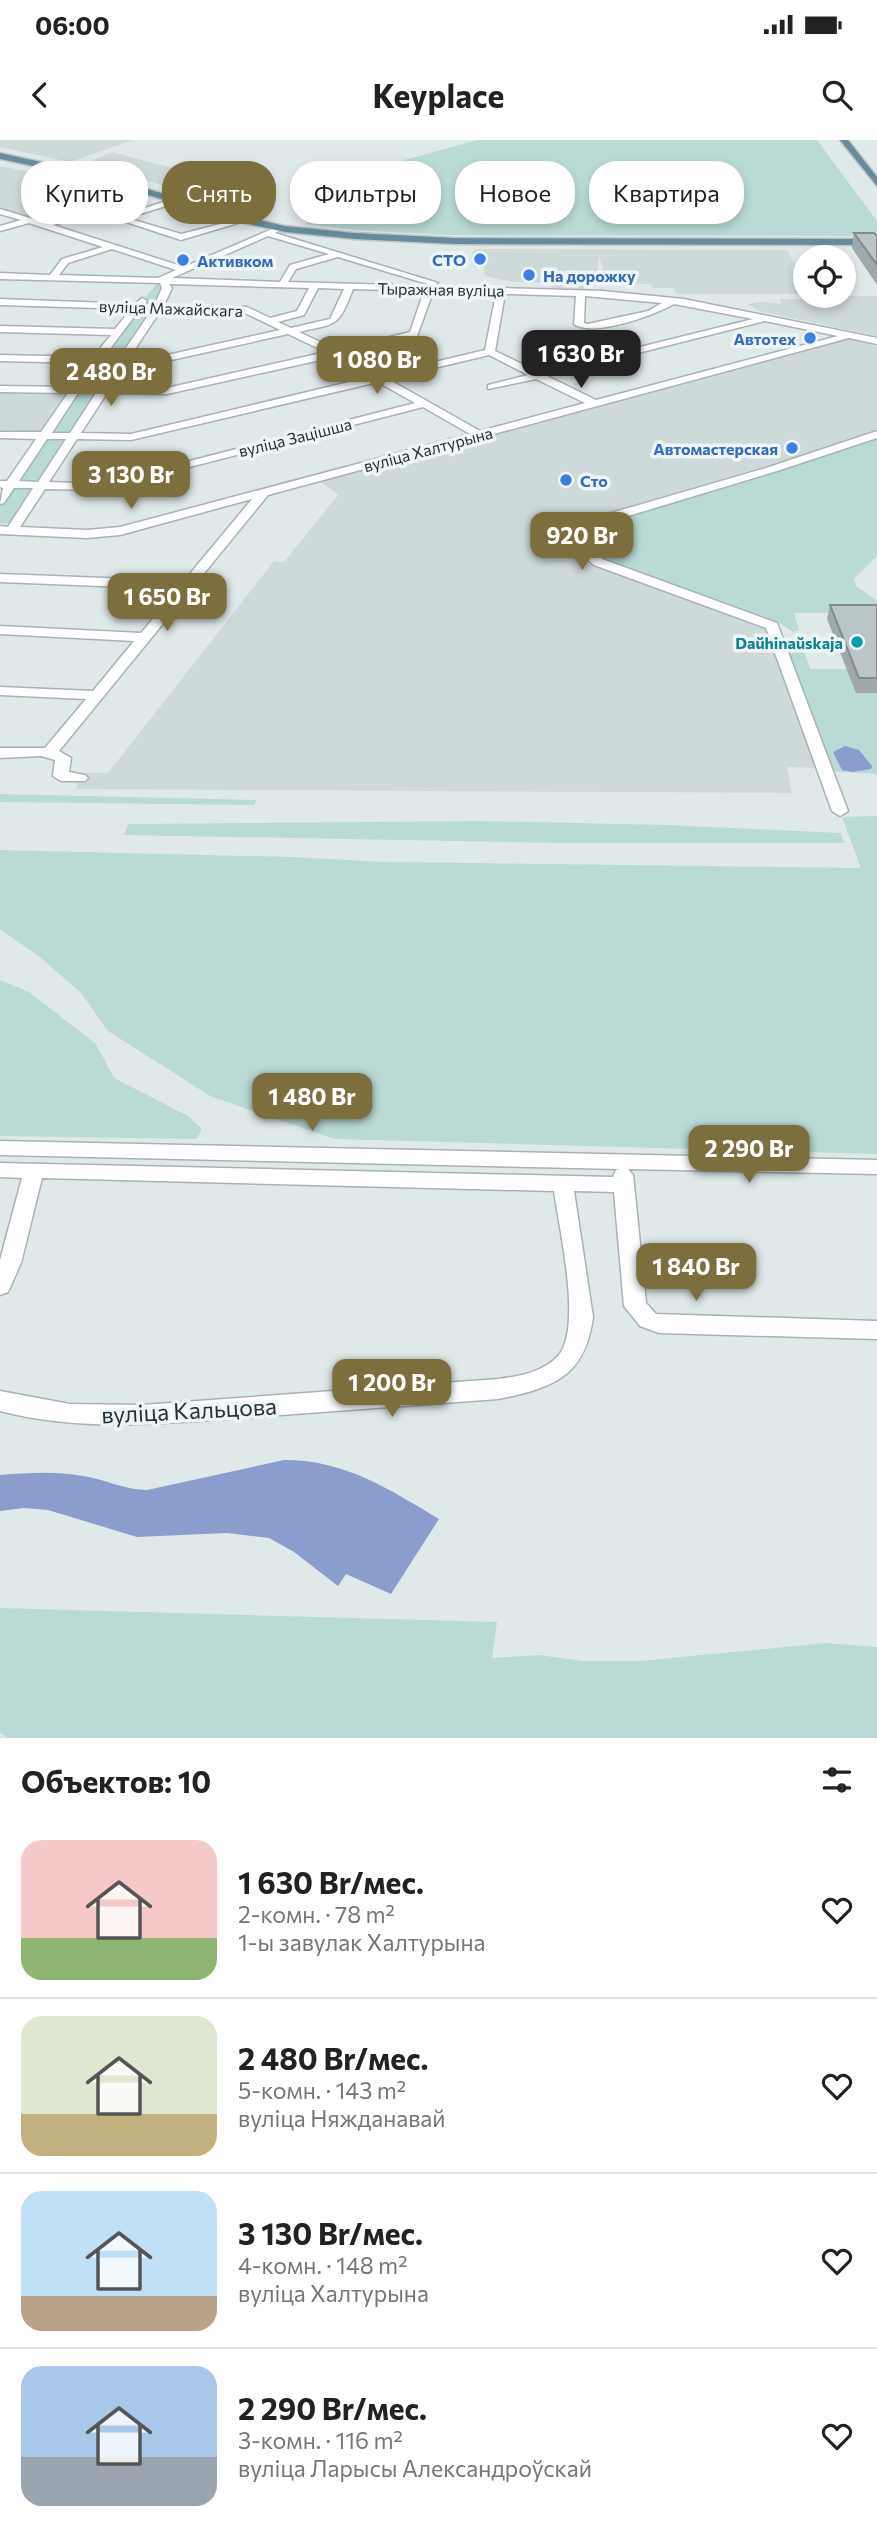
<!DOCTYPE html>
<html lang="ru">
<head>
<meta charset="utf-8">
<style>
  :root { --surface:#fff; --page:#f6f6f6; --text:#222; --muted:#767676; --line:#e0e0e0; --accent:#7c6f3d }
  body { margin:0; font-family:Commissioner,sans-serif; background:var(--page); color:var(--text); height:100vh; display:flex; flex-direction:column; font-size:26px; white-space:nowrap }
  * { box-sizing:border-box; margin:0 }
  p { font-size:23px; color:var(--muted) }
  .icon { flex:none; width:38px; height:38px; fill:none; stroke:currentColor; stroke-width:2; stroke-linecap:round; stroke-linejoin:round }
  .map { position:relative; height:1598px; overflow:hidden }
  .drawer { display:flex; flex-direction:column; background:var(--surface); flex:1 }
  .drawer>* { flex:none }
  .hud { position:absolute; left:21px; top:21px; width:836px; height:63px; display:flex; gap:14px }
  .tools { position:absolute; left:793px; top:105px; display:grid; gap:14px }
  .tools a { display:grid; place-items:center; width:63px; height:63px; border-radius:50%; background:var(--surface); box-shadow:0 4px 10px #0003; font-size:35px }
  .price { position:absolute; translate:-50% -60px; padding:0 16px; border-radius:14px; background:var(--accent); color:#fff; font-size:23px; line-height:46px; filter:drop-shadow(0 2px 4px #0008) }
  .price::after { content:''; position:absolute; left:50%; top:42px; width:21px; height:16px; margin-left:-10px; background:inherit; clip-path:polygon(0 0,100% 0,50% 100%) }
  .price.active { background:#222; color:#fff }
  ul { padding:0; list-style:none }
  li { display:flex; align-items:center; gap:21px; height:175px; padding:0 21px }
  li+li { border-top:2px solid var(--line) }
  li span { display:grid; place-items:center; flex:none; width:196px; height:140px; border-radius:21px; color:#555 }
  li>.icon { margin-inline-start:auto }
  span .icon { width:84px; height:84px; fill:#fffc; stroke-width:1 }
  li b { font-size:30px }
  h2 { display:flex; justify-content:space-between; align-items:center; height:84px; padding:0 21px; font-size:30px }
  .chip { padding:0 24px; border-radius:28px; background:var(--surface); box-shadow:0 4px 10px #0003; font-size:24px; line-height:63px }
  .chip.active { background:var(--accent); color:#fff }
  .status { display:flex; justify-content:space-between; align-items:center; height:49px; padding:0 35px; background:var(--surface); direction:ltr }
  .status svg { height:19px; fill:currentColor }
  header { display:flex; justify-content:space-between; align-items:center; height:91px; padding:0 21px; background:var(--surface); font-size:32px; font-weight:700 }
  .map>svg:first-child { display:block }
</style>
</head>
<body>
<div class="status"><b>06:00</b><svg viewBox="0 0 49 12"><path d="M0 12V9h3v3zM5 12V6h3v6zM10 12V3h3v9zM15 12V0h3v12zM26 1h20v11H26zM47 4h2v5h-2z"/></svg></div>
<header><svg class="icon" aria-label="back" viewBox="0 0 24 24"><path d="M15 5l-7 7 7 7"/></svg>Keyplace<svg class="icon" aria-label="search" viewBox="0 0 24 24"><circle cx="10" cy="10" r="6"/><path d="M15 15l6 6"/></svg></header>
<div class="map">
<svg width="877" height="1598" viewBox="0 0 877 1598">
  <rect width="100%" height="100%" fill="#e0e9ea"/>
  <!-- built -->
  <path fill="#ced9da" d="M 0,0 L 133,0 L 70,22 L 0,7 Z
    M 112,12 L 199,35 L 188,38 L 235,51 L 203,57 L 94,25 L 95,22 L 91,21 Z
    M 0,26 L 67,39 L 130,57 L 72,74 L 30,78 L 0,68 Z
    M 479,109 L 787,110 L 805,145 L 805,154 L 676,154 L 674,148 L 652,148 L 651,144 L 607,144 L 599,116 L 598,130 L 589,149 L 552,148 L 551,143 L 512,142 L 485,136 L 484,127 L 474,126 L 473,111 Z
    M 831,156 L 877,156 L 877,196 L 759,171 L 747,164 L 761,162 L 781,164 L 780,159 L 832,159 Z
    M 852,198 L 877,207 L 877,289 L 780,322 L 563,386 L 587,424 L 767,487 L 791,561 L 817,628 L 787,627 L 792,653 L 76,649 L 82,633 L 108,633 L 274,421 L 284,422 L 338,355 L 320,341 Z
    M 0,251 L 65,253 L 41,291 L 0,290 Z"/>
  <!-- green -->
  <path fill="#badad5" d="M 478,0 L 817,0 L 877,81 L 877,92 L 870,96 L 448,95 L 353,90 L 304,84 L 344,66 L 378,58 L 371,48 L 374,45 L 409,42 L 415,35 L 378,31 L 349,35 Z
    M 157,143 L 166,143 L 167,148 L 16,384 L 0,383 L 0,360 L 117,192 Z
    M 877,298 L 877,416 L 854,439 L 856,446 L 877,461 L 877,473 L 794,473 L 799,490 L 793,492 L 778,482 L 617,425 C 603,417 593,411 592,394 L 598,386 L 623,376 Z
    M 789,508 C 805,505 806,516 810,529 L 877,529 L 877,638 L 876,634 L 827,631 L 793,529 Z
    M 0,654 L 256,660 L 254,665 L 0,662 Z
    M 877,676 L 877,1014 L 334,999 L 210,956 L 108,891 L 81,853 L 41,818 L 0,789 L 0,710 L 292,717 L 385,722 L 861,728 L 842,677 Z
    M 479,681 L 667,685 L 841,693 L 844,703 L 562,703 L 124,695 L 128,684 Z
    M 0,840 L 29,852 L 96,904 L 114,938 L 188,976 L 202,989 L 196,999 L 0,996 Z
    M 0,1468 L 497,1482 L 492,1518 L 539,1515 L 583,1521 L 640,1521 L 826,1503 L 877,1507 L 877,1598 L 8,1598 L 0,1593 Z"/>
  <!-- water -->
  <path fill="#8b9dcc" d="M 845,606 L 859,610 L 872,626 L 871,629 L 853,632 L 842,630 L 833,612 Z
    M 284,1320 C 345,1320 389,1349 439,1379 L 391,1454 L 346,1434 L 338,1446 L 294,1412 L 269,1398 L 227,1393 L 137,1397 L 48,1370 L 24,1368 L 0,1371 L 0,1335 C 28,1333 55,1331 83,1336 C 105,1339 124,1350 147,1350 Z"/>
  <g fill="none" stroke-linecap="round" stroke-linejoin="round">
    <defs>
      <path id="minor" d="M 134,58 L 137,62 L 53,85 L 184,127 L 279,86 L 283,88 L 275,93 L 438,143 L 431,145 L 338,117 L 296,129 L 288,142 L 603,151 L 684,159 L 877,198 L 877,204 L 849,198 L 268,355 L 59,611 L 71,618 L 69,632 L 85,635 L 88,638 L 85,641 L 61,641 L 53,636 L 55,620 L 41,616 L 0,618 L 0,608 L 45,608 L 86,559 L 0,555 L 0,547 L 93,551 L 134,501 L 0,494 L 0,486 L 141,493 L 178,449 L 0,442 L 0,434 L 184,441 L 252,359 L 120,395 L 87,398 L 0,394 L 0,386 L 8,387 L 33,348 L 14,348 L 4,363 L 0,364 L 3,348 L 0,347 L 0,341 L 7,341 L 36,299 L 0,298 L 0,292 L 41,292 L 68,253 L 0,252 L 0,246 L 72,247 L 88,223 L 0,221 L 0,215 L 93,217 L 111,195 L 0,192 L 0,186 L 115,189 L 131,169 L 0,165 L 0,159 L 135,164 L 142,158 L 147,161 L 145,164 L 155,164 L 162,148 L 160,143 L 0,139 L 0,133 L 50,135 L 62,119 L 103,107 L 29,83 L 0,91 L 0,86 L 21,80 L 0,74 L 0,69 L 50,84 L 50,81 ZM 268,96 L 329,114 L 290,125 L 280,142 L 172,138 ZM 112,109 L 176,130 L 158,138 L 59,135 L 68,123 ZM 169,144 L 309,148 L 297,171 L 270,178 L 247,167 L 164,165 L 172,148 ZM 318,148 L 344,149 L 330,179 L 291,188 L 278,182 L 304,175 ZM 353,149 L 424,151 L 410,192 L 337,210 L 299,192 C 337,183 338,188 353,149 ZM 433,152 L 496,154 L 485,210 L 381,235 L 344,214 L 417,196 ZM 505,154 L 576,156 L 574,184 C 593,198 654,175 674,164 L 753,179 L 539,232 L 495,211 ZM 585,156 L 662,163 L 648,171 L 588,184 L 584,183 ZM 140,169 L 152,170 L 119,218 L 103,218 ZM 161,170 L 245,173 L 280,190 L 149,219 L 129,218 ZM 765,181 L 838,196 L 596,260 L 547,236 ZM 288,194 L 326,212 L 167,248 L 111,247 L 125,224 L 149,225 ZM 489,215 L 528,235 L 488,245 L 488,249 L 536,239 L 585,263 L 480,291 L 388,239 ZM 334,217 L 370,237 L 131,294 L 81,293 L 107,253 L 167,254 ZM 98,224 L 116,224 L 100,247 L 82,247 ZM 378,242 L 415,263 L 100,344 L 49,342 L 77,299 L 131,300 ZM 78,253 L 96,253 L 70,293 L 52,293 ZM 423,267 L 470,294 L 120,387 L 87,390 L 20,387 L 45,349 L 100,350 ZM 47,299 L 66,299 L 38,342 L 19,341 Z
        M 176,58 L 179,62 L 127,78 L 181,94 L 244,78 L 248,80 L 181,100 L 114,78 Z
        M 877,291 L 877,298 L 774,332 L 595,386 L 591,388 C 587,402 591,411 602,419 L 777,483 L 848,671 L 840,676 L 832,671 L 766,488 L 594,425 C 580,414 568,392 587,380 L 766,328 Z
        M 0,1001 L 877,1020 L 877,1034 L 628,1029 L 633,1035 L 646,1163 L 656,1174 L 877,1181 L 877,1199 L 659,1193 L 640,1186 L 624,1166 L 614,1052 L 574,1051 L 593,1177 C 585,1237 553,1248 498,1259 C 417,1265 335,1271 254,1277 C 169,1283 84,1293 0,1271 L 0,1251 L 70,1264 L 142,1265 L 498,1239 C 519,1236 542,1233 558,1216 C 583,1188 559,1088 554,1051 L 42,1038 L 21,1123 L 8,1152 L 0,1155 L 0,1120 L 22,1038 L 0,1037 L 0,1023 L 613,1037 L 616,1030 L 619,1029 L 0,1015 Z"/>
      <path id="major" d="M 840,0 L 848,0 L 877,37 L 877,46 Z
        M 0,13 L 91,33 L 246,77 L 285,86 L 354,93 L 455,98 L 877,99 L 877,105 L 455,104 L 354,99 L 285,92 L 244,83 L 86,37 L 0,19 Z"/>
    </defs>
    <!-- minor casing -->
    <use href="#minor" stroke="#a7b2b5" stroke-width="3"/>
    <!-- major casing -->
    <use href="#major" stroke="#c1c6c8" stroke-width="3"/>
    <!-- minor -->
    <use href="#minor" fill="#fff" fill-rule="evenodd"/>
    <!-- major -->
    <use href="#major" fill="#678d9d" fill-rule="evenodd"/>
  </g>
  <!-- wall -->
  <path fill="#9fa9ab" d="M 854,93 L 877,96 L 877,145 L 852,108 Z
    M 830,465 L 877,465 L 877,553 L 856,553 L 827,479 Z"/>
  <!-- building -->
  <path fill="#b9c5c7" stroke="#828a8b" stroke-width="2" d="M 854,93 L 874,93 L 877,96 L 877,125 Z
    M 830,465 L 877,465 L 877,538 L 859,538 Z"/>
  <!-- markers -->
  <g fill="#3f7fe0" stroke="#f0f6f7" stroke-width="2.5">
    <circle cx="480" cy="119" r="7"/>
    <circle cx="183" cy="120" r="7"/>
    <circle cx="529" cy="135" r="7"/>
    <circle cx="810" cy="198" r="7"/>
    <circle cx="792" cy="308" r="7"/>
    <circle cx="566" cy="340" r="7"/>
  </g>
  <circle fill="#0f9aa8" stroke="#f0f6f7" stroke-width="2.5" cx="857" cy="502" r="7"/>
  <g text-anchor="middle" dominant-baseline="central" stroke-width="7" stroke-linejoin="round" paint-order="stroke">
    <!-- far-shop labels -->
    <g font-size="16" font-weight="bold" fill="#366cbe" stroke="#f0f6f7" text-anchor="end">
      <text x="466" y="119">СТО</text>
      <text x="197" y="120" text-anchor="start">Активком</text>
      <text x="543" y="135" text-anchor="start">На дорожку</text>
      <text x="796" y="198">Автотех</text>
      <text x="778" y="308">Автомастерская</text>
      <text x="580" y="340" text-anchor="start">Сто</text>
    </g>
    <!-- far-street labels -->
    <g font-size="16" fill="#223239" stroke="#f0f6f7">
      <text transform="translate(441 149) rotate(1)">Тыражная вуліца</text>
      <text transform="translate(171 168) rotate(2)">вуліца Мажайскага</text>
      <text transform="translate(295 297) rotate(-14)">вуліца Зацішша</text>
      <text transform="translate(428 309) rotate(-15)">вуліца Халтурына</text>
    </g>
    <!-- far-culture labels -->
    <g font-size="16" font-weight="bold" fill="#0d838f" stroke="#f0f6f7" text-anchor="end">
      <text x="843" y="502">Daŭhinaŭskaja</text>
    </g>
    <!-- near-street labels -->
    <g font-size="23" fill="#223239" stroke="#f0f6f7">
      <text transform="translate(189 1270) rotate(-3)">вуліца Кальцова</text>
    </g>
  </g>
</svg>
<div class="tools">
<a><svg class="icon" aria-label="locate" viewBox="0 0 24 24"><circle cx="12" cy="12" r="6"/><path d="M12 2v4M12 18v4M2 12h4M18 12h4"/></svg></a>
</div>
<b class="price active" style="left:581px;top:250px">1 630 Br</b>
<b class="price" style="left:377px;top:256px">1 080 Br</b>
<b class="price" style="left:111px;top:268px">2 480 Br</b>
<b class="price" style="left:131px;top:371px">3 130 Br</b>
<b class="price" style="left:582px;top:432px">920 Br</b>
<b class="price" style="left:167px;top:493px">1 650 Br</b>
<b class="price" style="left:312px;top:993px">1 480 Br</b>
<b class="price" style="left:749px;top:1045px">2 290 Br</b>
<b class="price" style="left:696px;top:1163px">1 840 Br</b>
<b class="price" style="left:392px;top:1279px">1 200 Br</b>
<div class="hud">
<a class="chip">Купить</a>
<a class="chip active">Снять</a>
<a class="chip">Фильтры</a>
<a class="chip">Новое</a>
<a class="chip">Квартира</a>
</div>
</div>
<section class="drawer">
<h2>Объектов: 10<svg class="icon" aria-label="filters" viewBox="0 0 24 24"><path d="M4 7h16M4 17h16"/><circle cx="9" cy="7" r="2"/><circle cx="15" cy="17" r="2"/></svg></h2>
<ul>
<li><span style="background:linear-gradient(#f6c9c9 70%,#8fb573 0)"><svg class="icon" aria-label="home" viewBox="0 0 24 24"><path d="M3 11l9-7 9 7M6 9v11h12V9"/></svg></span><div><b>1 630 Br/мес.</b><p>2-комн. · 78 m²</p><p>1-ы завулак Халтурына</p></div><svg class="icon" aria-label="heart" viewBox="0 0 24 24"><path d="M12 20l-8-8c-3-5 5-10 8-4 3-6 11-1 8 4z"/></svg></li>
<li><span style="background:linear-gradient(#dfe7d0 70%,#c2b280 0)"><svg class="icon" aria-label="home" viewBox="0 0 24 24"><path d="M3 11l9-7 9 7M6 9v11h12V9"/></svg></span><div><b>2 480 Br/мес.</b><p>5-комн. · 143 m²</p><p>вуліца Няжданавай</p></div><svg class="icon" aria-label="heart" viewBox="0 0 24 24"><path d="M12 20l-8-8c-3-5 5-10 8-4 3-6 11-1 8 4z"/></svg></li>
<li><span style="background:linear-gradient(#bfe0f5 75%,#b9a48a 0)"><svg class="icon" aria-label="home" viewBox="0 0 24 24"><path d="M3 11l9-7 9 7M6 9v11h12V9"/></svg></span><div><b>3 130 Br/мес.</b><p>4-комн. · 148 m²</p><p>вуліца Халтурына</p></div><svg class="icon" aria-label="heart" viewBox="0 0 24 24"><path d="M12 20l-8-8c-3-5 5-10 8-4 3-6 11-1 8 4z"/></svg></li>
<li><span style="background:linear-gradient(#a9c7e8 65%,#9aa5b1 0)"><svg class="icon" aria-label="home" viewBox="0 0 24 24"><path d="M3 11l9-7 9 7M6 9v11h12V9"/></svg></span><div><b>2 290 Br/мес.</b><p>3-комн. · 116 m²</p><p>вуліца Ларысы Александроўскай</p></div><svg class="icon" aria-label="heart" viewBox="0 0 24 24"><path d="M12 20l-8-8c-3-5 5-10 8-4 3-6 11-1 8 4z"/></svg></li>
</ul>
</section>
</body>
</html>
